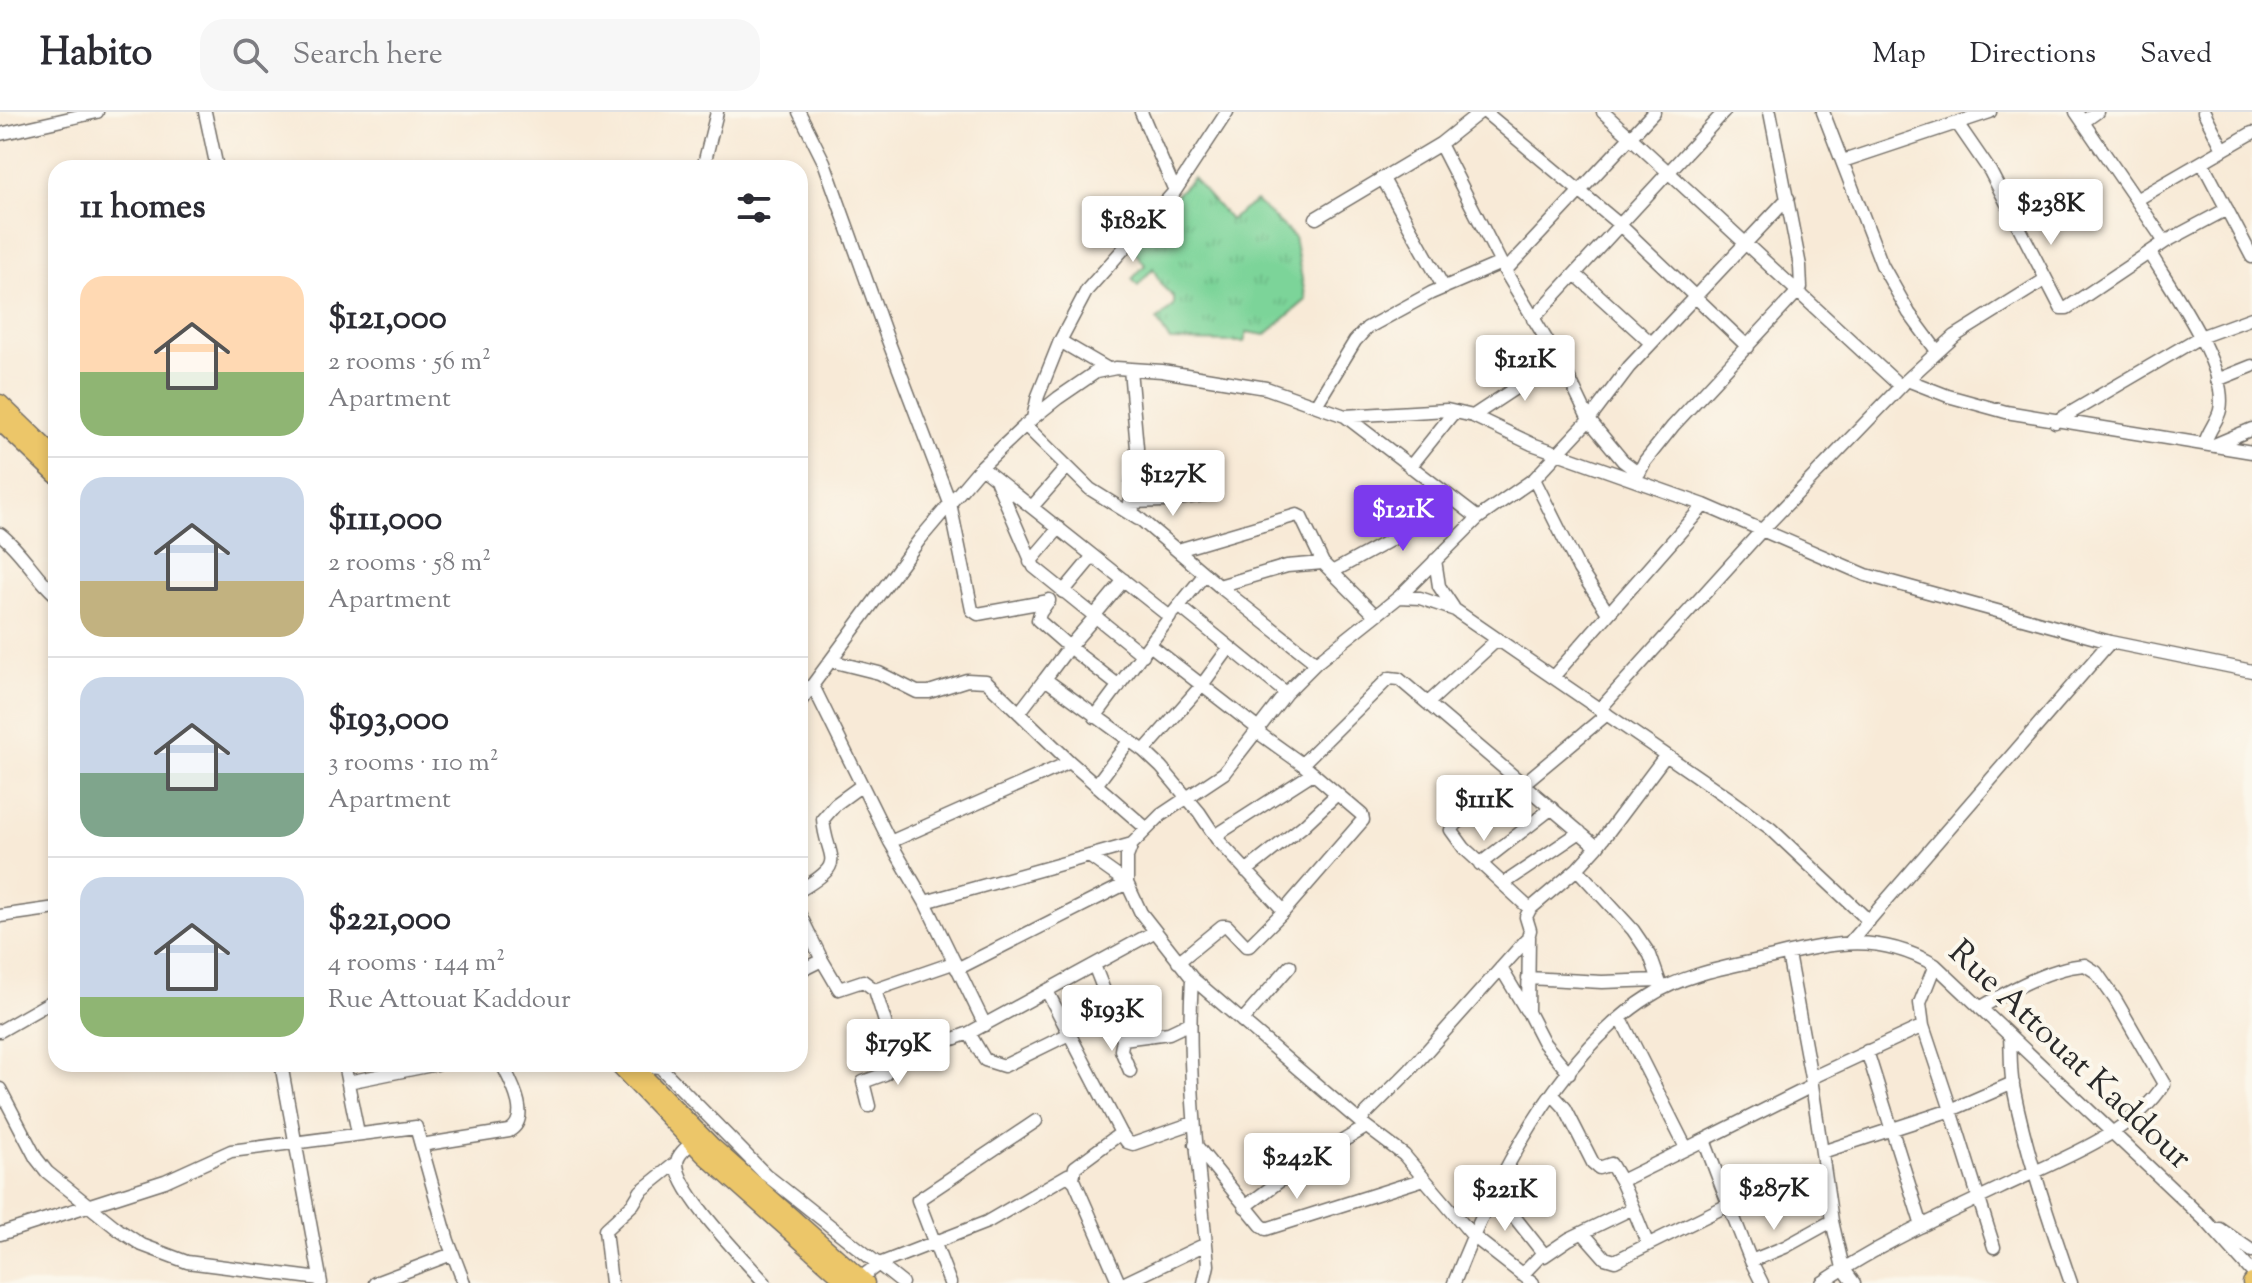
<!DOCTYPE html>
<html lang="en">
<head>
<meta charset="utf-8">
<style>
  :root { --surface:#fff; --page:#f7f7f7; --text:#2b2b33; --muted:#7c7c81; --line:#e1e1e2; --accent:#7c3aed }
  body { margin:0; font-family:"Sorts Mill Goudy",serif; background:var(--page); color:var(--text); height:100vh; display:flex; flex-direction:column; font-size:30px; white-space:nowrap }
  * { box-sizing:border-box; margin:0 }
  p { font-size:26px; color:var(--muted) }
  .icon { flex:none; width:44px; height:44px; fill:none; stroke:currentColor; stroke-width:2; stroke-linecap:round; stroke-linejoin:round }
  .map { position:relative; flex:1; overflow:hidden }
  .details { position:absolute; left:48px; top:48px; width:760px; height:912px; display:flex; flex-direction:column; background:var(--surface); border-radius:24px; box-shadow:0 4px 12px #0003 }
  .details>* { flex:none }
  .price { position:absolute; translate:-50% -68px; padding:0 18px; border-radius:8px; background:#fff; color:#222; font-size:26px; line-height:52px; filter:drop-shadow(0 2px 4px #0008) }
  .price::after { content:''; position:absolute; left:50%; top:48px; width:24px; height:18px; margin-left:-12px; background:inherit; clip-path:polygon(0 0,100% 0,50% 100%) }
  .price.active { background:var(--accent); color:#fff }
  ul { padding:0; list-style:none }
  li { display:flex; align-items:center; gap:24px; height:200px; padding:0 32px }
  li+li { border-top:2px solid var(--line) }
  li span { display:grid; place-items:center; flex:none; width:224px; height:160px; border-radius:24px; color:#555 }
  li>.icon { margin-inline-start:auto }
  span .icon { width:96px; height:96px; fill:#fffc; stroke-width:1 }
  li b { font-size:34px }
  h2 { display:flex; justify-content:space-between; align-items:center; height:96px; padding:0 32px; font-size:34px }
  header { display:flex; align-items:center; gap:48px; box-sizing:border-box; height:112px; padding:0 40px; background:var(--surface); border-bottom:2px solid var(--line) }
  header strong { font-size:38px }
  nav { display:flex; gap:44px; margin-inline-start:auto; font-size:28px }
  .search { width:560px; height:72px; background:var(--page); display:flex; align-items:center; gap:20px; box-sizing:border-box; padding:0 28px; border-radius:24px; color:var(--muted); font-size:30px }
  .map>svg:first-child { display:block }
</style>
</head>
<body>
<header>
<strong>Habito</strong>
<div class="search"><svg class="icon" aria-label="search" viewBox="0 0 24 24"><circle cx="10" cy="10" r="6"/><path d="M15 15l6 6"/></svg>Search here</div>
<nav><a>Map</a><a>Directions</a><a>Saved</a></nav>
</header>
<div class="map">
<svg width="2252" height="1171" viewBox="0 0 2252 1171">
  <defs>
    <pattern id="park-tufts" width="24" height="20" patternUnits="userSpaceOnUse" patternTransform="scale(2)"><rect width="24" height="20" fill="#7cd499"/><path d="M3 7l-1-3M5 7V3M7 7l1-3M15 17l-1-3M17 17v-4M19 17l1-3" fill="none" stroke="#6bb684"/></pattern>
  </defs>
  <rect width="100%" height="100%" fill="#fbf7ec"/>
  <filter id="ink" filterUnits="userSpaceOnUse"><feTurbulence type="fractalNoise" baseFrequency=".0125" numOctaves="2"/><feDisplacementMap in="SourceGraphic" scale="16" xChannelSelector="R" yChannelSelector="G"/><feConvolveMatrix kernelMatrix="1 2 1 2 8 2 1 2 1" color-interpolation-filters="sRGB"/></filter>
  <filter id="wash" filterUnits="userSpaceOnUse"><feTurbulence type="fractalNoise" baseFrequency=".006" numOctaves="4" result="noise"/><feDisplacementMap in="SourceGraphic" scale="32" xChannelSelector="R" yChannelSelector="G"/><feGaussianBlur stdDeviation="1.8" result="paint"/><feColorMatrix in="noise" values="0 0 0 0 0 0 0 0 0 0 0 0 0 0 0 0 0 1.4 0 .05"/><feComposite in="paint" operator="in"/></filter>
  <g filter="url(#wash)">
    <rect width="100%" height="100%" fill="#f8ead7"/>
    <!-- park -->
    <path fill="url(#park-tufts)" stroke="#548062" stroke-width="2" d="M 1193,66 L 1230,108 L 1256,89 L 1294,125 L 1306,188 L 1265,223 L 1247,220 L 1244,230 L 1170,229 L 1157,208 L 1174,194 L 1174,185 L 1161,173 L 1153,156 L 1138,174 L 1132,167 L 1145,153 L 1134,139 L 1156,106 L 1168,96 L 1170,89 Z"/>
  </g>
  <g filter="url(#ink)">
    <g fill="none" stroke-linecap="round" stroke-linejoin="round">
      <defs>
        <path id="minor" d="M 205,0 L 217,56
          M 799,0 L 824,50 L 886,223 L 950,391 L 972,498 L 978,502 L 1049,489
          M 1141,0 L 1175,79
          M 1485,0 L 1620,113 L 1748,235
          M 1603,0 L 1900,274
          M 1823,0 L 1882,153 L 1909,201 L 1937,239
          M 1990,0 L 1957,11 L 1990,59 L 2061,196 L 2067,196 L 2165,130
          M 2076,0 L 2165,130 L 2227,97
          M 2204,0 L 2223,37
          M 2083,10 L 2097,0
          M 0,22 L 97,0
          M 1440,32 L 1505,159 L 1567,262 L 1589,308 L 1623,349 L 1639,361 L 1645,349 L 1673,314 L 1801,176 L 1800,154 L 1770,0
          M 1843,49 L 1957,11
          M 2202,50 L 2252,145
          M 703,56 L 717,0
          M 1383,67 L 1444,176
          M 2136,88 L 2252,21
          M 1316,106 L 1440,32 L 1480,0
          M 2150,141 C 2171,177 2229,256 2220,298 C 2218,308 2208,319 2205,331
          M 1505,159 L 1654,0
          M 1575,162 L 1651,231
          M 1533,207 L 1724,0
          M 1060,229 L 1108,257
          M 1130,257 L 1137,336 L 1131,372 L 1133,401 L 1219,474 L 1287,454 L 1323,451
          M 1907,268 L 1955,224 L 2046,167
          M 2217,268 L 2252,254
          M 1316,293 L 1355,229 L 1367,216 L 1431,181 L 1501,151
          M 1345,304 L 1478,406
          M 1473,304 L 1520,273 L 1560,251
          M 1033,306 L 1038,284 L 1060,229 L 1087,178 L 1175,79 L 1227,0
          M 2055,310 L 2200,225 L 2252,206
          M 1025,313 L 1090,377 L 1138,407
          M 2214,333 L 2252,317
          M 981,355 L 1170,505 L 1095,605
          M 1410,355 L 1454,300
          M 1534,367 L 1579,457 L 1608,501
          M 997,370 L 1034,455 L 1143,543
          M 1130,390 L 1163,389 L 1211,382
          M 1032,395 L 1067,355
          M 0,422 C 22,439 35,465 56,483
          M 1178,438 L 1297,403 L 1301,405 L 1323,451 L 1375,503
          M 1435,448 L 1439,474 L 1453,495
          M 1030,450 L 1059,416
          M 1332,460 L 1398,424 L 1452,387
          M 1219,474 L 1316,551
          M 1063,480 L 1093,444
          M 1399,485 L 1420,486 L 1455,498 L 1730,687 L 1771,717 L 1869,809
          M 1049,488 L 1040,501 L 1038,508 L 1069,535 L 1095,505
          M 1179,494 L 1286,581
          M 1174,500 L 1205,462
          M 1094,504 L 1124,468
          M 1150,533 L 1257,616
          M 831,549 L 879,561 L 917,580 L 929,580 L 967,568 L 986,569 L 1070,650 L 1147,717
          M 1553,565 L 1704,393
          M 1045,567 L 1069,535 L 1119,574
          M 813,574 L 890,730 L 925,790 L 985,913
          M 800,590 L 920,427 L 981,355 L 1033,306 L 1058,286 L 1096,260 L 1116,256 L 1162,259 L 1266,276 L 1345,304 L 1447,298 L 1473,304 L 1532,332 L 1704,393 L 1866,463 L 2110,530 L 2252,559
          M 1428,591 L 1498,527
          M 1600,597 L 1762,418 L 1907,268 L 1948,284 L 2006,300 L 2252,340
          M 1019,601 L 1045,567 L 1144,639 L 1161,655 L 1199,700 L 1217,727 L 1284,799
          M 1144,639 L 1202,573 L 1229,536
          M 1302,652 L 1385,570 L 1390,566 L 1399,567 L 1597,735
          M 1522,671 L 1457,711 L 1451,718 L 1464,736 L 1530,797
          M 1523,672 L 1607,602
          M 1096,673 L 1129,629
          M 1215,724 L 1313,661
          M 890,730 L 1070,650
          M 1480,752 L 1552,696
          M 1577,757 L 1633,818 L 1650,843 L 1662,877
          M 1246,759 L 1303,714 L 1337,682
          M 1503,772 L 1580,720
          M 800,778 C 850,749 826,748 823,707 L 836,692 L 862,673
          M 925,790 L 1132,732
          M 800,803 L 822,848
          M 0,804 L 56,796
          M 1529,824 L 1528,900 L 1544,931 L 1569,961
          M 1851,829 L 2110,530
          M 1788,842 L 1811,966 L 1832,1109 L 1843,1156 L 1854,1171
          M 1178,850 L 1222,814 L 1227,814 L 1246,834 L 1249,834 L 1284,799 L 1363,708 L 1362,703 L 1302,652 L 1256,619
          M 1094,853 L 1123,927 L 1169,921 L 1190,911
          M 1501,856 L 1526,898
          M 957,857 L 1127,771 L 1089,744
          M 800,859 L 822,848 L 839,877 L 863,869 L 875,878 L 895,942 L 900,947 L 969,921 L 1154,820
          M 1192,866 C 1186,962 1199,1057 1208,1153 L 1204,1171
          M 1528,866 L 1602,870 L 1658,868
          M 875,878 L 953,851
          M 1047,879 L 1121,1021
          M 1621,907 L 1686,1036
          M 1242,909 L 1290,854
          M 1923,914 L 1920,891 L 1935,853
          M 0,919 L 56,887
          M 969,921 L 985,948 L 1004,954 L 1069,922
          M 2010,924 C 2011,940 2010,958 2013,974 C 2026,1041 2049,1107 2071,1171
          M 1123,927 L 1121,938 L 1130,959
          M 1867,939 L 1922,1114
          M 281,952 L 321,1171
          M 344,952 L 358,1021
          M 640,961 L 652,954 L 660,955 L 765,1062 L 902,1171
          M 1811,966 L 1923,914 L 1951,998 L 1822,1040
          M 348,970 L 437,952
          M 0,977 L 36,1046 L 47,1060 L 119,1118 L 142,1133 L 187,1150 L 320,1167
          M 1552,982 L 1565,996 L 1593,1051 L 1599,1056 L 1611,1052 L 1621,1069 L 1704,1028
          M 869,994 L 863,970 L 885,962 L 898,946
          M 1359,1009 L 1409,959 L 1528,826 L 1530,818 L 1526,805 L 1530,797 L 1577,757 L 1597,735 L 1666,643
          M 692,1031 C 686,1036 678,1042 677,1050 C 676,1080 744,1147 765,1171
          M 1195,1032 L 1261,1113 L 1266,1117 L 1424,1067
          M 421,1033 L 448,1129 L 464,1171
          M 1741,1063 L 1721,1073 L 1704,1028 L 1812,974
          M 1073,1066 L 1075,1055 L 1121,1021 L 1127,1030 L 1133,1032 L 1193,1011
          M 1721,1073 L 1751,1149 L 1785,1135 L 1832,1109
          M 1494,1079 L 1543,1141 L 1522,1163
          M 1245,1095 L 1293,1059 L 1366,1015
          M 1633,1096 L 1648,1133
          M 2220,1117 L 2252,1139
          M 1583,1121 L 1605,1146 L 1615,1149 L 1728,1093
          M 0,1122 L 165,1069 L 231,1039 L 416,1015 L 421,1033 L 509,1019 C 532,1006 511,970 502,952
          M 1994,1135 L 1951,998 L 2013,971
          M 1544,1144 L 1569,1127 L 1633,1096 L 1621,1069
          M 1751,1149 L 1762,1171
          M 860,1166 L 879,1152 L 987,1110 L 1068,1063 L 1075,1070 L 1119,1171
          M 375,1171 L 452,1142
          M 611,1171 L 605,1118 L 633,1092 L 641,1079 L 677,1050
          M 950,1171 L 918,1088 L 1036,1009
          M 1125,1171 L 1206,1132
          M 1454,1171 C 1492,1073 1558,941 1650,884 C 1687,860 1735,854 1777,844 C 1836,830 1879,821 1935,853 L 2207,1110 L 2252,1160
          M 1533,1171 L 1473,1124 L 1404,1043 L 1359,1009 L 1192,866 L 1141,801 L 1127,771 L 1127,745 L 1132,732 L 1161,703 L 1224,661 L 1286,581 L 1316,551 L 1399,485 L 1478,406 L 1534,367 L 1589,308 L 1629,255 L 1788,86
          M 1822,1171 C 1877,1133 1940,1105 2000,1076 C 2051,1051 2134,1022 2164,972 L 2115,887 L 2096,860 L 2085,853 C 2053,855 2008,879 1980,896"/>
        <path id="major" d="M 0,291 L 56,345
          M 0,310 L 56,363
          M 617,952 L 704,1043 L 848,1171
          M 632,952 L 712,1034 L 866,1171
          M 2251,1171 L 2252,1170"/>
      </defs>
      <!-- minor casing -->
      <use href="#minor" stroke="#736e67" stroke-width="15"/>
      <!-- major casing -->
      <use href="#major" stroke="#736e67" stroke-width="19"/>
      <!-- minor -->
      <use href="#minor" stroke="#fff" stroke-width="12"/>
      <!-- major -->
      <use href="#major" stroke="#ecc669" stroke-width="16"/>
    </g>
  </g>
  <g text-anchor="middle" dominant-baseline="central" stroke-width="8" stroke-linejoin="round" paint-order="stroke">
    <!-- street labels -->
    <g font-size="34" fill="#2b2b2b" stroke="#fbf7ec">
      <text transform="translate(2069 944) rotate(43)">Rue Attouat Kaddour</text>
    </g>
  </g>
</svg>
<b class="price" style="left:2051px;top:135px">$238K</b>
<b class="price" style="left:1133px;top:152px">$182K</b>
<b class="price" style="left:1525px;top:291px">$121K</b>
<b class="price" style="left:1173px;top:406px">$127K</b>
<b class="price active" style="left:1403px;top:441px">$121K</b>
<b class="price" style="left:1484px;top:731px">$111K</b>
<b class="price" style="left:1112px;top:941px">$193K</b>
<b class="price" style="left:898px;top:975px">$179K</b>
<b class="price" style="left:1297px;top:1089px">$242K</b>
<b class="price" style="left:1774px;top:1120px">$287K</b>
<b class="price" style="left:1505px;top:1121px">$221K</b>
<section class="details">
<h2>11 homes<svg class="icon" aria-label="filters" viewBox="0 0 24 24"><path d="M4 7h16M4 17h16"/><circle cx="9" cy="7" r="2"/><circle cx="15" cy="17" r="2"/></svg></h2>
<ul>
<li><span style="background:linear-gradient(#ffd9b3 60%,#8fb573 0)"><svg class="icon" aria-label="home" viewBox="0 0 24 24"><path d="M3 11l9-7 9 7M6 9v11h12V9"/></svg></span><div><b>$121,000</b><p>2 rooms · 56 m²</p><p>Apartment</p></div></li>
<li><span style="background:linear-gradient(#c9d6e8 65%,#c2b280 0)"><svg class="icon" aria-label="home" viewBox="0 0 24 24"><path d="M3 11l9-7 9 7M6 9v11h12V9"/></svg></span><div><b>$111,000</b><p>2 rooms · 58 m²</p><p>Apartment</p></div></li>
<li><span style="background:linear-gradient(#c9d6e8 60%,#7fa58c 0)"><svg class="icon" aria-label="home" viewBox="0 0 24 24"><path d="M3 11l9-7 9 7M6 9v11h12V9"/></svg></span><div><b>$193,000</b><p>3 rooms · 110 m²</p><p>Apartment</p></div></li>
<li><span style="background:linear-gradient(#c9d6e8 75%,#8fb573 0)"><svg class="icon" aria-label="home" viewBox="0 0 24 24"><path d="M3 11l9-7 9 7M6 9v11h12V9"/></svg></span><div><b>$221,000</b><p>4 rooms · 144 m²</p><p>Rue Attouat Kaddour</p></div></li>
</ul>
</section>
</div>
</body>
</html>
